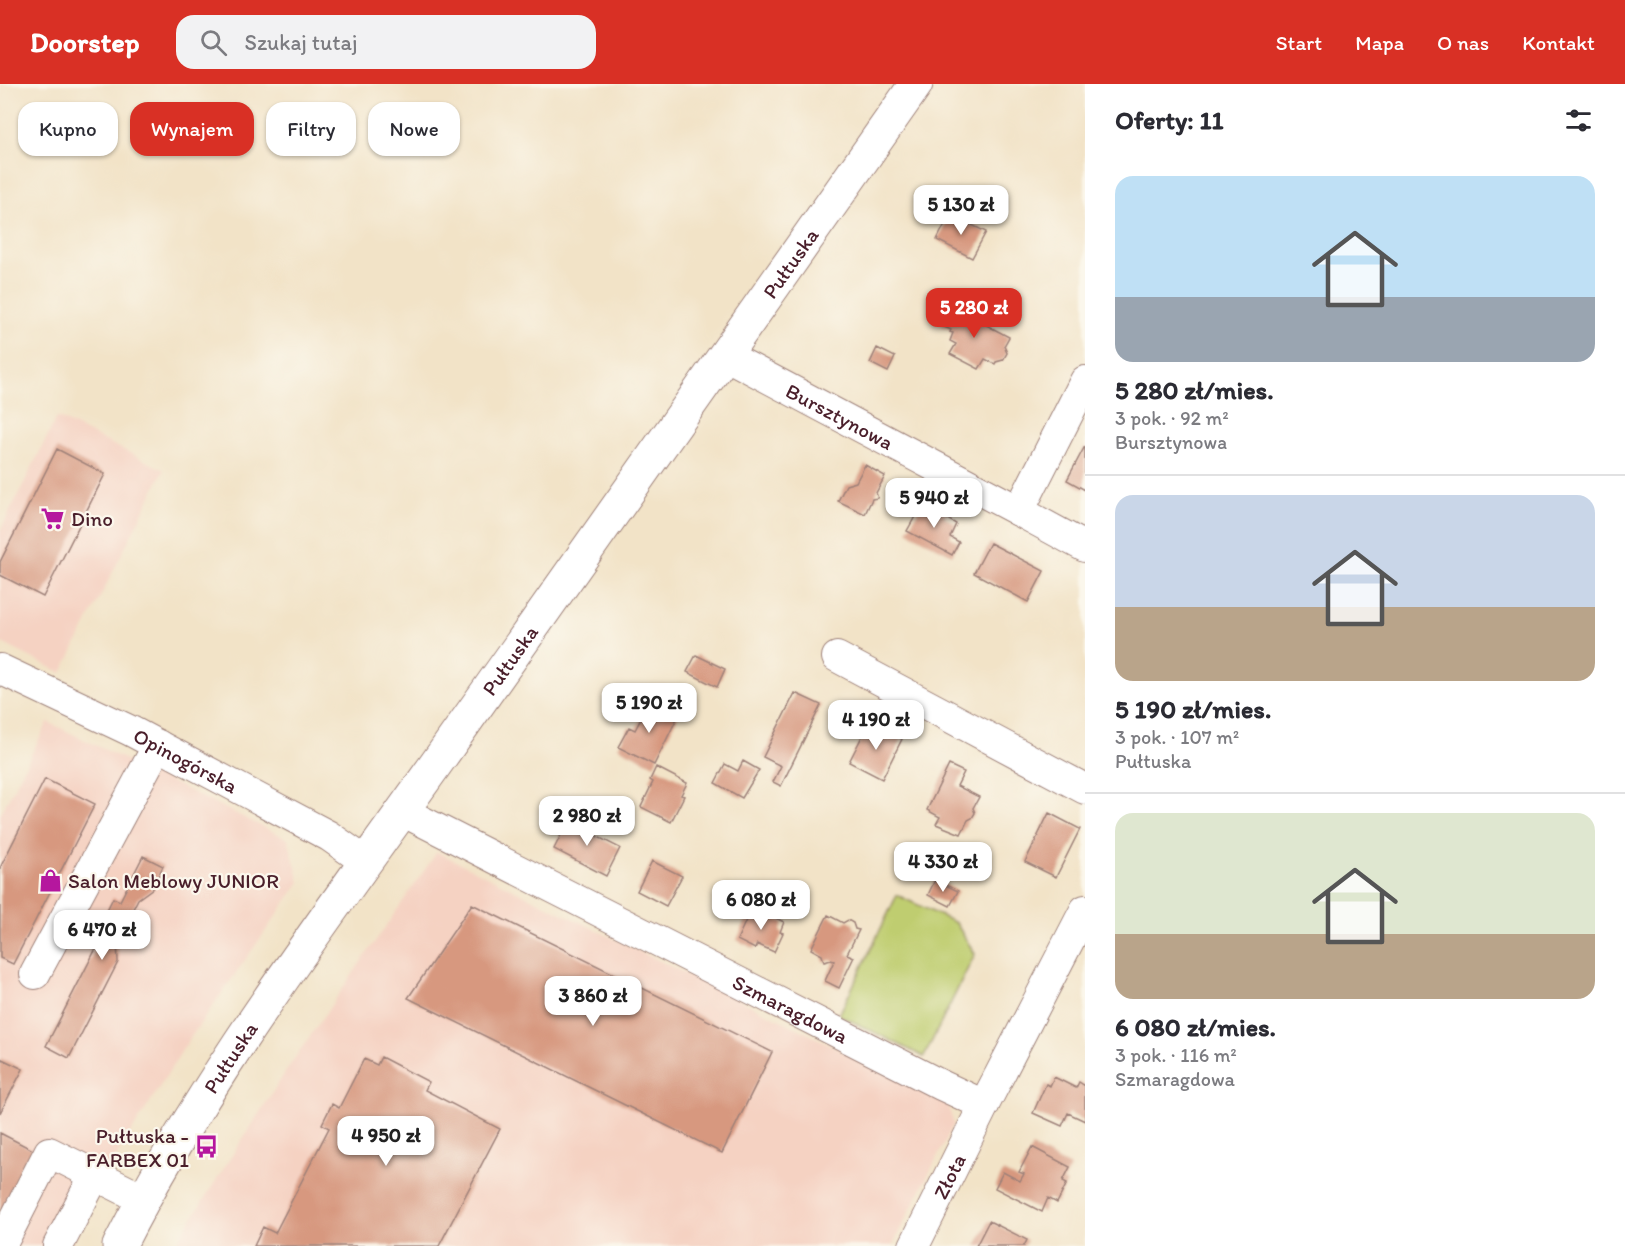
<!DOCTYPE html>
<html lang="pl">
<head>
<meta charset="utf-8">
<style>
  :root { --surface:#fff; --page:#f2f2f3; --text:#2b2b33; --muted:#7c7c81; --line:#e1e1e2; --accent:#d93025 }
  body { margin:0; font-family:Itim,sans-serif; background:var(--page); color:var(--text); height:100vh; display:flex; flex-direction:column; font-size:22px; white-space:nowrap }
  * { box-sizing:border-box; margin:0 }
  p { font-size:20px; color:var(--muted) }
  .icon { flex:none; width:33px; height:33px; fill:none; stroke:currentColor; stroke-width:2; stroke-linecap:round; stroke-linejoin:round }
  .map { position:relative; flex:1; overflow:hidden }
  .side { display:flex; flex-direction:column; background:var(--surface); width:540px }
  .side>* { flex:none }
  .guide { position:absolute; left:18px; top:18px; width:570px; height:54px; display:flex; gap:12px }
  .price { position:absolute; translate:-50% -51px; padding:0 14px; border-radius:12px; background:#fff; color:#222; font-size:20px; line-height:39px; filter:drop-shadow(0 2px 3px #0008) }
  .price::after { content:''; position:absolute; left:50%; top:36px; width:18px; height:14px; margin-left:-9px; background:inherit; clip-path:polygon(0 0,100% 0,50% 100%) }
  .price.active { background:var(--accent); color:#fff }
  ul { padding:0; list-style:none }
  li { display:grid; align-content:center; gap:12px; height:318px; padding:0 30px }
  li+li { border-top:2px solid var(--line) }
  li span { display:grid; place-items:center; height:186px; border-radius:18px; color:#555 }
  li>.icon { margin-inline-start:auto }
  span .icon { width:108px; height:108px; fill:#fffc; stroke-width:1 }
  li b { font-size:26px }
  h2 { display:flex; justify-content:space-between; align-items:center; height:72px; padding:0 30px; font-size:26px }
  .pill { padding:0 21px; border-radius:18px; background:var(--surface); box-shadow:0 2px 4px #0004; font-size:21px; line-height:54px }
  .pill.active { background:var(--accent); color:#fff }
  header { display:flex; align-items:center; gap:36px; box-sizing:border-box; height:84px; padding:0 30px; background:var(--accent); color:#fff }
  header strong { font-size:28px }
  nav { display:flex; gap:33px; margin-inline-start:auto; font-size:21px }
  .search { width:420px; height:54px; background:var(--page); display:flex; align-items:center; gap:15px; box-sizing:border-box; padding:0 21px; border-radius:18px; color:var(--muted); font-size:22px }
  main { display:flex; flex:1; min-height:0 }
  .map>svg:first-child { display:block }
</style>
</head>
<body>
<header>
<strong>Doorstep</strong>
<div class="search"><svg class="icon" aria-label="search" viewBox="0 0 24 24"><circle cx="10" cy="10" r="6"/><path d="M15 15l6 6"/></svg>Szukaj tutaj</div>
<nav><a>Start</a><a>Mapa</a><a>O nas</a><a>Kontakt</a></nav>
</header>
<main>
<div class="map">
<svg width="1085" height="1162" viewBox="0 0 1085 1162">
  <rect width="100%" height="100%" fill="#fbf7ec"/>
  <filter id="ink" filterUnits="userSpaceOnUse"><feTurbulence type="fractalNoise" baseFrequency=".0167" numOctaves="2"/><feDisplacementMap in="SourceGraphic" scale="12" xChannelSelector="R" yChannelSelector="G"/><feConvolveMatrix kernelMatrix="1 2 1 2 8 2 1 2 1" color-interpolation-filters="sRGB"/></filter>
  <filter id="wash" filterUnits="userSpaceOnUse"><feTurbulence type="fractalNoise" baseFrequency=".008" numOctaves="4" result="noise"/><feDisplacementMap in="SourceGraphic" scale="24" xChannelSelector="R" yChannelSelector="G"/><feGaussianBlur stdDeviation="1.35" result="paint"/><feColorMatrix in="noise" values="0 0 0 0 0 0 0 0 0 0 0 0 0 0 0 0 0 1.4 0 .05"/><feComposite in="paint" operator="in"/></filter>
  <g filter="url(#wash)">
    <rect width="100%" height="100%" fill="#f2e3c7"/>
    <!-- built -->
    <path fill="#f5d2c2" d="M 57,333 L 164,386 L 62,589 L 0,558 L 0,447 Z
      M 48,638 L 288,755 L 300,798 L 186,960 L 113,1078 L 70,1162 L 0,1162 L 0,731 Z
      M 437,768 L 946,1017 L 954,1040 L 892,1162 L 174,1162 L 290,981 Z"/>
    <!-- green -->
    <path fill="#bfcd6f" stroke="#84764d" stroke-width="1.5" d="M 897,811 L 956,839 L 975,870 L 924,973 L 839,931 Z"/>
    <g id="blocks">
      <!-- building -->
      <path fill="#d7987f" d="M 950,130 L 986,148 L 972,174 L 937,156 Z
        M 950,220 L 973,231 L 971,233 L 1009,253 L 1004,262 L 1007,269 L 1003,276 L 996,278 L 995,280 L 985,275 L 979,285 L 950,270 L 956,260 L 950,257 L 953,249 L 950,248 L 951,246 L 940,241 Z
        M 877,264 L 895,273 L 888,288 L 870,279 Z
        M 1085,362 L 1085,406 L 1067,396 Z
        M 57,365 L 105,390 L 43,513 L 0,491 L 0,478 Z
        M 865,381 L 885,392 L 876,409 L 878,414 L 872,415 L 865,430 L 838,417 L 846,401 L 856,398 Z
        M 932,420 L 947,428 L 944,433 L 956,440 L 950,453 L 959,458 L 952,471 L 907,447 L 921,422 L 929,426 Z
        M 990,459 L 1044,487 L 1028,518 L 974,489 Z
        M 696,571 L 725,585 L 717,603 L 687,588 Z
        M 795,609 L 821,621 L 781,702 L 773,698 L 781,682 L 763,673 Z
        M 650,618 L 678,632 L 654,681 L 618,663 L 629,643 L 635,646 Z
        M 869,639 L 902,655 L 882,695 L 849,678 Z
        M 743,677 L 759,686 L 742,714 L 715,699 L 725,680 L 738,687 Z
        M 949,681 L 964,688 L 957,702 L 979,713 L 973,724 L 975,729 L 972,734 L 968,736 L 961,750 L 936,740 L 940,733 L 927,726 Z
        M 656,683 L 687,699 L 681,711 L 684,712 L 671,738 L 641,723 L 653,698 L 650,696 Z
        M 45,695 L 95,720 L 13,880 L 0,874 L 0,784 Z
        M 1049,729 L 1080,745 L 1056,793 L 1025,778 Z
        M 570,733 L 592,744 L 590,749 L 620,764 L 606,792 L 554,765 Z
        M 143,772 L 163,782 L 153,804 L 138,815 L 117,857 L 118,878 L 69,974 L 46,962 L 107,843 L 100,840 L 113,814 L 120,817 Z
        M 652,777 L 682,792 L 666,822 L 637,807 Z
        M 935,796 L 958,807 L 950,822 L 928,811 Z
        M 472,820 L 772,968 L 722,1069 L 408,914 Z
        M 752,823 L 784,838 L 780,848 L 783,849 L 774,868 L 757,860 L 755,865 L 737,856 Z
        M 828,831 L 843,839 L 848,836 L 853,839 L 855,845 L 859,846 L 847,870 L 854,873 L 839,904 L 825,897 L 834,877 L 831,876 L 824,878 L 822,871 L 811,865 Z
        M 381,973 L 429,998 L 425,1006 L 500,1045 L 439,1162 L 254,1162 L 263,1143 L 275,1149 L 329,1044 L 322,1040 L 332,1020 L 339,1024 L 364,975 L 377,981 Z
        M 0,974 L 23,985 L 0,1029 Z
        M 1054,993 L 1076,1004 L 1079,998 L 1085,1002 L 1085,1037 L 1068,1029 L 1062,1042 L 1033,1029 L 1046,1000 L 1050,1002 Z
        M 0,1049 L 35,1067 L 0,1133 Z
        M 1032,1063 L 1070,1083 L 1063,1097 L 1067,1099 L 1057,1119 L 1048,1114 L 1042,1128 L 995,1104 L 1003,1088 L 1020,1097 L 1024,1090 L 1019,1088 Z
        M 989,1137 L 1027,1156 L 1024,1162 L 976,1162 Z"/>
    </g>
  </g>
  <g filter="url(#ink)">
    <use href="#blocks" fill-opacity="0" stroke="#9e8179" stroke-width="1.5"/>
    <g fill="none" stroke-linecap="round" stroke-linejoin="round">
      <defs>
        <g id="minor">
          <path id="s1" d="M 725,271 L 1019,427 L 1085,297"/>
          <path d="M 1019,427 L 1085,463"/>
          <path d="M 837,573 L 1085,705"/>
          <path id="s2" d="M 0,585 L 131,647 L 329,752 L 366,778"/>
          <path id="s3" d="M 402,727 L 941,1001 L 984,1021 L 1085,826"/>
          <path d="M 35,890 L 158,661"/>
          <path d="M 1,1162 L 49,1068 L 143,1115"/>
          <path d="M 58,1162 L 95,1091"/>
          <path id="s4" d="M 914,1162 L 984,1021"/>
        </g>
        <g id="major">
          <path id="s5" d="M 119,1162 C 207,989 326,835 438,677 C 597,452 757,226 916,0"/>
        </g>
      </defs>
      <!-- minor casing -->
      <use href="#minor" stroke="#9e8179" stroke-width="32"/>
      <!-- major casing -->
      <use href="#major" stroke="#9e8179" stroke-width="35"/>
      <!-- minor -->
      <use href="#minor" stroke="#fff" stroke-width="30"/>
      <!-- major -->
      <use href="#major" stroke="#fff" stroke-width="33"/>
    </g>
  </g>
  <!-- icons -->
  <defs>
    <symbol id="supermarket-bare" viewBox="-9 -9 18 18"><path d="M-6-5.5h2.5l.6 2H6L4.5 2H-2.5L-4.4-4H-6ZM-1.5 3.2a1.3 1.3 0 1 0 .1 0ZM3 3.2a1.3 1.3 0 1 0 .1 0Z" fill="#b5179e" stroke="#fbf7ec" stroke-width="2.5" paint-order="stroke"/></symbol>
    <symbol id="shop-bare" viewBox="-9 -9 18 18"><path d="M-5-2.5h2.3a2.7 3.5 0 0 1 5.4 0H5L5.5 6h-11ZM-1.5-2.5h3a1.5 2.3 0 0 0-3 0Z" fill="#b5179e" stroke="#fbf7ec" stroke-width="2.5" paint-order="stroke"/></symbol>
    <symbol id="bus-bare" viewBox="-9 -9 18 18"><path d="M-5-6H5V4H4V6H2V4H-2V6H-4V4H-5ZM-3.5-4V0h7V-4ZM-3.5 1.2v1.5H-2V1.2ZM2 1.2v1.5H3.5V1.2Z" fill="#b5179e" stroke="#fbf7ec" stroke-width="2.5" paint-order="stroke"/></symbol>
  </defs>
  <g fill-rule="evenodd">
    <use href="#supermarket-bare" x="36" y="418" width="33" height="33"/>
    <use href="#shop-bare" x="34" y="780" width="33" height="33"/>
    <use href="#bus-bare" x="190" y="1046" width="33" height="33"/>
  </g>
  <g text-anchor="middle" dominant-baseline="central" stroke-width="4.5" stroke-linejoin="round" paint-order="stroke">
    <!-- street labels -->
    <g font-size="21" fill="#4a1f2b" stroke="#fbf7ec">
      <text stroke="none"><textPath href="#s5" startOffset="1191">Pułtuska</textPath></text>
      <text stroke="none"><textPath href="#s1" startOffset="130">Bursztynowa</textPath></text>
      <text stroke="none"><textPath href="#s5" startOffset="705">Pułtuska</textPath></text>
      <text stroke="none"><textPath href="#s2" startOffset="207">Opinogórska</textPath></text>
      <text stroke="none"><textPath href="#s3" startOffset="436">Szmaragdowa</textPath></text>
      <text stroke="none"><textPath href="#s5" startOffset="219">Pułtuska</textPath></text>
      <text stroke="none"><textPath href="#s4" startOffset="78">Złota</textPath></text>
    </g>
    <!-- poi labels -->
    <g font-size="21" fill="#4a1f2b" stroke="#fbf7ec" text-anchor="start">
      <text x="71" y="434">Dino</text>
      <text x="68" y="796">Salon Meblowy JUNIOR</text>
      <text x="189" y="1051" text-anchor="end">Pułtuska -<tspan x="189" dy="24">FARBEX 01</tspan></text>
    </g>
  </g>
</svg>
<b class="price" style="left:961px;top:152px">5 130 zł</b>
<b class="price active" style="left:974px;top:255px">5 280 zł</b>
<b class="price" style="left:934px;top:445px">5 940 zł</b>
<b class="price" style="left:649px;top:650px">5 190 zł</b>
<b class="price" style="left:876px;top:667px">4 190 zł</b>
<b class="price" style="left:587px;top:763px">2 980 zł</b>
<b class="price" style="left:943px;top:809px">4 330 zł</b>
<b class="price" style="left:761px;top:847px">6 080 zł</b>
<b class="price" style="left:102px;top:877px">6 470 zł</b>
<b class="price" style="left:593px;top:943px">3 860 zł</b>
<b class="price" style="left:386px;top:1083px">4 950 zł</b>
<div class="guide">
<a class="pill">Kupno</a>
<a class="pill active">Wynajem</a>
<a class="pill">Filtry</a>
<a class="pill">Nowe</a>
</div>
</div>
<section class="side">
<h2>Oferty: 11<svg class="icon" aria-label="filters" viewBox="0 0 24 24"><path d="M4 7h16M4 17h16"/><circle cx="9" cy="7" r="2"/><circle cx="15" cy="17" r="2"/></svg></h2>
<ul>
<li><span style="background:linear-gradient(#bfe0f5 65%,#9aa5b1 0)"><svg class="icon" aria-label="home" viewBox="0 0 24 24"><path d="M3 11l9-7 9 7M6 9v11h12V9"/></svg></span><div><b>5 280 zł/mies.</b><p>3 pok. · 92 m²</p><p>Bursztynowa</p></div></li>
<li><span style="background:linear-gradient(#c9d6e8 60%,#b9a48a 0)"><svg class="icon" aria-label="home" viewBox="0 0 24 24"><path d="M3 11l9-7 9 7M6 9v11h12V9"/></svg></span><div><b>5 190 zł/mies.</b><p>3 pok. · 107 m²</p><p>Pułtuska</p></div></li>
<li><span style="background:linear-gradient(#dfe7d0 65%,#b9a48a 0)"><svg class="icon" aria-label="home" viewBox="0 0 24 24"><path d="M3 11l9-7 9 7M6 9v11h12V9"/></svg></span><div><b>6 080 zł/mies.</b><p>3 pok. · 116 m²</p><p>Szmaragdowa</p></div></li>
</ul>
</section>
</main>
</body>
</html>
